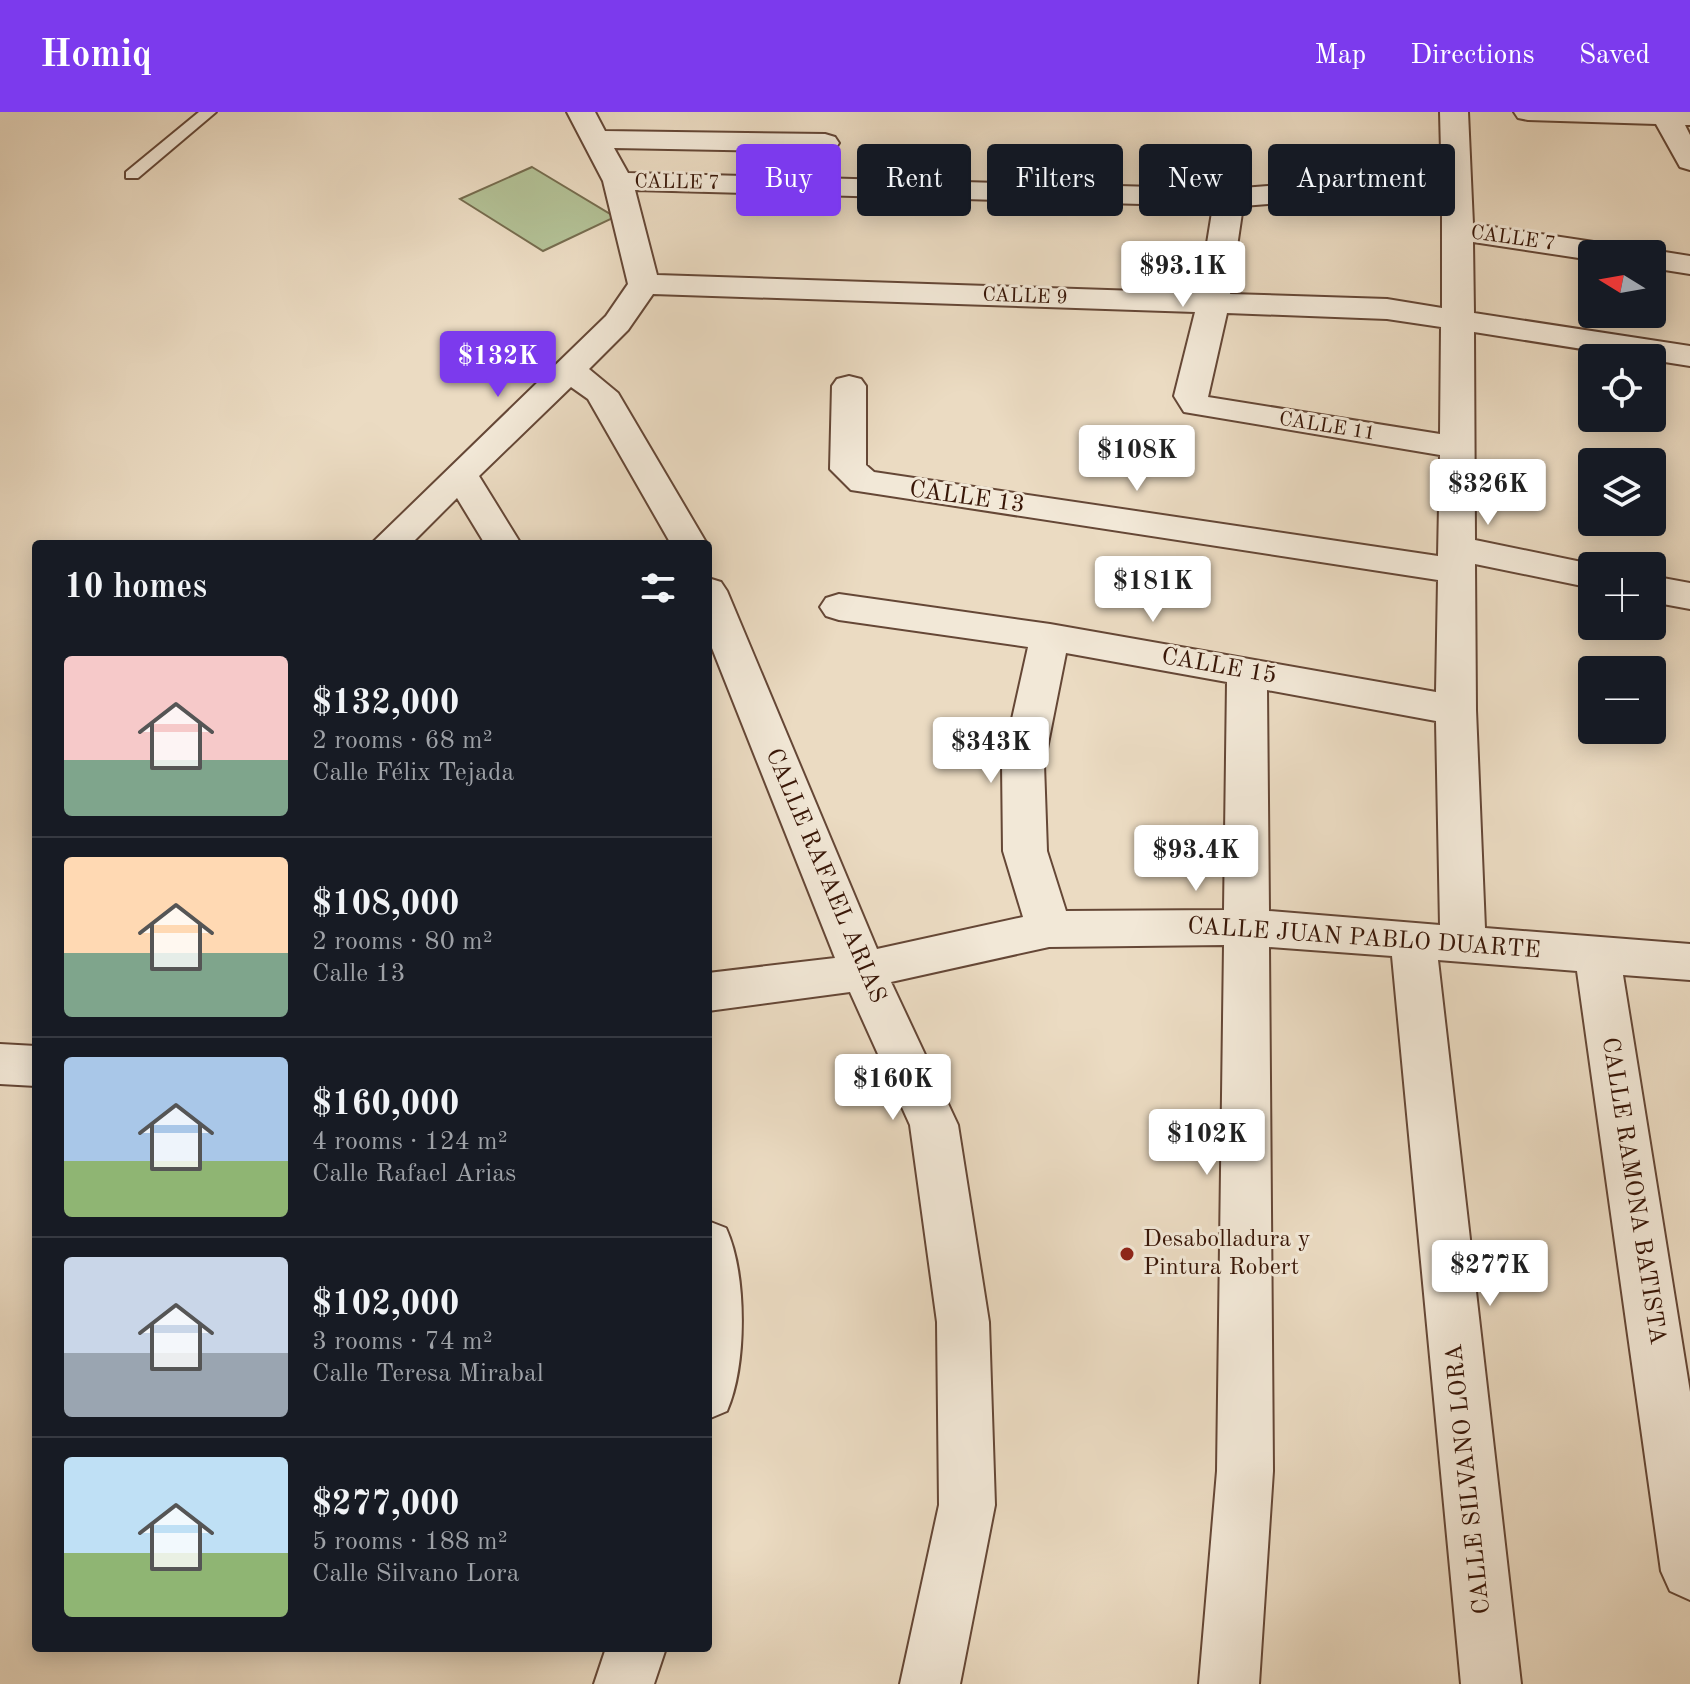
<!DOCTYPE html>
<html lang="en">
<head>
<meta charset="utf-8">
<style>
  :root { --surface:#171b24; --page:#242831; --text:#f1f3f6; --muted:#9ea1a6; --line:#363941; --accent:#7c3aed }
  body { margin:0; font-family:"Old Standard TT",serif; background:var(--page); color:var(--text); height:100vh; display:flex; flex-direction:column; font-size:30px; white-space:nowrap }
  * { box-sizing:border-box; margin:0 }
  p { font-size:26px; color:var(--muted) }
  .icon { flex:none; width:44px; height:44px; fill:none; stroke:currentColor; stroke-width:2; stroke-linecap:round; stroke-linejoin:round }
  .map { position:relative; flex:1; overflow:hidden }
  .side { position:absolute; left:32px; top:428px; width:680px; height:1112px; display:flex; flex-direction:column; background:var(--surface); border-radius:8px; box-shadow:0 4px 20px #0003 }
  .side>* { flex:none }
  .top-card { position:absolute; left:736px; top:32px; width:760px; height:72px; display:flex; gap:16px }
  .needle { width:52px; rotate:281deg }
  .fabs { position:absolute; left:1578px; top:128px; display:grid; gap:16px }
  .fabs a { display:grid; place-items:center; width:88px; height:88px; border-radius:8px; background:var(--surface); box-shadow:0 4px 20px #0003; font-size:40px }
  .price { position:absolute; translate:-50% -68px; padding:0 18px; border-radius:8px; background:#fff; color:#222; font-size:26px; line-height:52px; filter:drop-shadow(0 2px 4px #0008) }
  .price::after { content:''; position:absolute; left:50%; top:48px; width:24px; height:18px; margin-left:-12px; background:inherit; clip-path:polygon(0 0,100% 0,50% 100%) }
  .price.selected { background:var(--accent); color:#fff }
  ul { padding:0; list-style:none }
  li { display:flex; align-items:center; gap:24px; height:200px; padding:0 32px }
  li+li { border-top:2px solid var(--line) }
  li span { display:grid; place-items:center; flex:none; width:224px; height:160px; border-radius:8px; color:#555 }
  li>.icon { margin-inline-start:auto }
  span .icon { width:96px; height:96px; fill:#fffc; stroke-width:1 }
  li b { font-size:34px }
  h2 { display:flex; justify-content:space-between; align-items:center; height:96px; padding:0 32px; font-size:34px }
  .tag { padding:0 28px; border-radius:8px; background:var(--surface); box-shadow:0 4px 20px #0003; font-size:28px; line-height:72px }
  .tag.selected { background:var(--accent); color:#fff }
  header { display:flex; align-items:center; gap:48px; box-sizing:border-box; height:112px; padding:0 40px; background:var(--accent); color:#fff }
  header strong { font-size:38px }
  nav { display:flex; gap:44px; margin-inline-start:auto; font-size:28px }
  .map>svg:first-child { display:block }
</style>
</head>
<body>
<header>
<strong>Homiq</strong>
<nav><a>Map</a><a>Directions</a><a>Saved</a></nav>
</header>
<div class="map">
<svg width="1690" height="1572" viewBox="0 0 1690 1572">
  <rect width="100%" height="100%" fill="#ebdbc2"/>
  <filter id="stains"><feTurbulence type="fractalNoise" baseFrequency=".0025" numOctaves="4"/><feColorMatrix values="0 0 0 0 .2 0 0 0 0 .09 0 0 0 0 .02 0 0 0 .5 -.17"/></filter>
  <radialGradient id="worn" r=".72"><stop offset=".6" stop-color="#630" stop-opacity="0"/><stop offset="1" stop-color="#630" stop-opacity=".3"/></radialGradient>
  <!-- green -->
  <path fill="#b3c196" stroke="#766c4e" stroke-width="2" d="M 532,55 L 615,105 L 543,139 L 460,87 Z"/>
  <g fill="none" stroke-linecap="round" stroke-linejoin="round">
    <defs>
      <path id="lane" d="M 199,0 L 216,0 L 138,66 L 126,66 L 126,60 Z"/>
      <path id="street" d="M 567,0 L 595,0 L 605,19 L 825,22 L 835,25 L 839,31 L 835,37 L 825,40 L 614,36 L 628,61 L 1229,77 L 1268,74 L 1442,80 L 1440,0 L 1468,0 L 1473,112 L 1627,135 L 1631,142 L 1592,142 L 1592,148 L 1473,130 L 1474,201 L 1690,234 L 1690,254 L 1474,220 L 1475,428 L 1601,454 L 1592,454 L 1592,476 L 1475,452 L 1476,598 L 1485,816 L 1690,832 L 1690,868 L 1623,863 L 1690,1280 L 1690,1488 L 1670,1479 L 1661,1459 L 1577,859 L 1438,848 L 1521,1572 L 1461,1572 L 1392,844 L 1269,835 L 1273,1359 L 1259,1572 L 1199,1572 L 1217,1359 L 1224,833 L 1049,835 L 891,870 L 958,1013 L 989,1210 L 995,1393 L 960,1572 L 900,1572 L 939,1393 L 937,1210 L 910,1013 L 850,880 L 708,899 L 708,861 L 835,846 L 708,526 L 708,466 L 721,470 L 727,479 L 877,837 L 1023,805 L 1003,739 L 1002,652 L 1028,535 L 839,508 L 826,504 L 820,495 L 826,486 L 839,482 L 1050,512 L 1436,580 L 1438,468 L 851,378 L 830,357 L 832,274 L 837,267 L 849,264 L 861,267 L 866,274 L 866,353 L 874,360 L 1438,444 L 1440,343 L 1184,300 L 1174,284 L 1195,200 L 653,182 L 628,218 L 589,257 L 618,281 L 707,432 L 671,432 L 588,287 L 571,275 L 479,364 L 521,432 L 485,432 L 457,386 L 411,432 L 371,432 L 606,204 L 628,172 L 603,69 ZM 635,78 L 1213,94 L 1199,181 L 657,163 ZM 1268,92 L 1442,97 L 1442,196 L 1387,187 L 1230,182 L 1243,94 ZM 1227,201 L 1387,207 L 1441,215 L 1440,322 L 1208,285 ZM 1066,541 L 1227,570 L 1224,798 L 1066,799 L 1047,739 L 1044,652 ZM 1267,578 L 1436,609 L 1440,813 L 1269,799 Z
        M 1514,0 L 1690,0 L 1690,13 L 1685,13 L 1690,23 L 1690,58 L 1680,55 L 1656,12 L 1528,8 L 1518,6 Z
        M 1652,138 L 1690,144 L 1690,162 L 1652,156 L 1652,142 L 1640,142 Z
        M 1652,464 L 1690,471 L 1690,497 L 1652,490 Z
        M 0,932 L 36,934 L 36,974 L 0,972 Z
        M 708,1109 L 726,1116 C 747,1162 747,1253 727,1299 L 708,1307 Z
        M 606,1536 L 666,1536 L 654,1572 L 594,1572 Z"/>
    </defs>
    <!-- lane casing -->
    <use href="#lane" stroke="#654736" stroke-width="4"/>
    <!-- street casing -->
    <use href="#street" stroke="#654736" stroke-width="4"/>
    <!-- lane -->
    <use href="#lane" fill="#f2e8d7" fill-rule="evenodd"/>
    <!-- street -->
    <use href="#street" fill="#f2e8d7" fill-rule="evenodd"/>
  </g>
  <!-- markers -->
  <circle fill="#8f2418" stroke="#f2e8d7" stroke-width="3" cx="1127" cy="1142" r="8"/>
  <g text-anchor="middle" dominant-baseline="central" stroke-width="6" stroke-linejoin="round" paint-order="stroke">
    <!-- far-street labels -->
    <g font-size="20" fill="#381607" stroke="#f2e8d7">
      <text transform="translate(677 71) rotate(1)">CALLE 7</text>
      <text transform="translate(1513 127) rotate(8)">CALLE 7</text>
      <text transform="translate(1025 185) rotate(2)">CALLE 9</text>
      <text transform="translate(1327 315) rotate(9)">CALLE 11</text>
    </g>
    <!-- street labels -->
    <g font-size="24" fill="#381607" stroke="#f2e8d7">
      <text transform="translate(967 386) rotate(8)">CALLE 13</text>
      <text transform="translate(1219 555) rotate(10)">CALLE 15</text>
      <text transform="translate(825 764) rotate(67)">CALLE RAFAEL ARIAS</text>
      <text transform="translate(1364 827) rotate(4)">CALLE JUAN PABLO DUARTE</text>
      <text transform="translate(1633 1079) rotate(81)">CALLE RAMONA BATISTA</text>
      <text transform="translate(1469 1367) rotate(-96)">CALLE SILVANO LORA</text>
    </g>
    <!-- poi labels -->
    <g font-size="24" fill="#381607" stroke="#f2e8d7" text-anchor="start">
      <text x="1143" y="1128">Desabolladura y<tspan x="1143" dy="28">Pintura Robert</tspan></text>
    </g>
  </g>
  <rect width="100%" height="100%" filter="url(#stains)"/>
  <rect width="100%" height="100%" fill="url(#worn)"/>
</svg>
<div class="fabs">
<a><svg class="needle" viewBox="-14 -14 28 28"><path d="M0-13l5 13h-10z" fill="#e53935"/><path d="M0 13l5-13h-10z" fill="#9ea1a6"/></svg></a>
<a><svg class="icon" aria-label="locate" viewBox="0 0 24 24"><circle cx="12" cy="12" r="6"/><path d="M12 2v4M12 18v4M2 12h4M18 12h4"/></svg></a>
<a><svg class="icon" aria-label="layers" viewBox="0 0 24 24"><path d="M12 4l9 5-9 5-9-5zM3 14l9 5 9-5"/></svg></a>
<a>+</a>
<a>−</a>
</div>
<b class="price" style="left:1183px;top:197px">$93.1K</b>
<b class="price selected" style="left:498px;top:287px">$132K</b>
<b class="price" style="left:1137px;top:381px">$108K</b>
<b class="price" style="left:1488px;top:415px">$326K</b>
<b class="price" style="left:1153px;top:512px">$181K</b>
<b class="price" style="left:991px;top:673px">$343K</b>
<b class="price" style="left:1196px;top:781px">$93.4K</b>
<b class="price" style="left:893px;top:1010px">$160K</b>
<b class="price" style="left:1207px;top:1065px">$102K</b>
<b class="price" style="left:1490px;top:1196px">$277K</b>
<div class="top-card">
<a class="tag selected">Buy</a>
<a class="tag">Rent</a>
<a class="tag">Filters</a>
<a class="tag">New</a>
<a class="tag">Apartment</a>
</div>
<section class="side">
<h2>10 homes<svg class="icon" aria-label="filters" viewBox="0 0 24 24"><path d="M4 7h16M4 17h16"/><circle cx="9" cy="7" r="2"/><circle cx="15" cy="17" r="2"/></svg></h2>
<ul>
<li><span style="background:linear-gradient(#f6c9c9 65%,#7fa58c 0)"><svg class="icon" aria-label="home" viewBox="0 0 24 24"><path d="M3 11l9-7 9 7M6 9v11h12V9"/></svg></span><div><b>$132,000</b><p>2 rooms · 68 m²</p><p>Calle Félix Tejada</p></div></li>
<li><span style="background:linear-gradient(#ffd9b3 60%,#7fa58c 0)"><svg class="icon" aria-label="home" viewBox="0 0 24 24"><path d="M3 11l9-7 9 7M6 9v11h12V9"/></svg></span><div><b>$108,000</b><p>2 rooms · 80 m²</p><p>Calle 13</p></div></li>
<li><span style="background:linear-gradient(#a9c7e8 65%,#8fb573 0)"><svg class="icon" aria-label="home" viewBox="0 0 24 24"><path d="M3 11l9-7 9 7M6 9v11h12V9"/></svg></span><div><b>$160,000</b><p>4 rooms · 124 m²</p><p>Calle Rafael Arias</p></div></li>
<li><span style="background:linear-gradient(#c9d6e8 60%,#9aa5b1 0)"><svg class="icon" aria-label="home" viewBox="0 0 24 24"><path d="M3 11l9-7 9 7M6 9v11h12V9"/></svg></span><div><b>$102,000</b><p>3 rooms · 74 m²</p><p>Calle Teresa Mirabal</p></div></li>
<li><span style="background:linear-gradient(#bfe0f5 60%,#8fb573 0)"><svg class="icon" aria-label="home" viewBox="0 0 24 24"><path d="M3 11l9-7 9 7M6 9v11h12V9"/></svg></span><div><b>$277,000</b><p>5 rooms · 188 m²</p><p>Calle Silvano Lora</p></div></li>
</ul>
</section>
</div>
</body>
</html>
